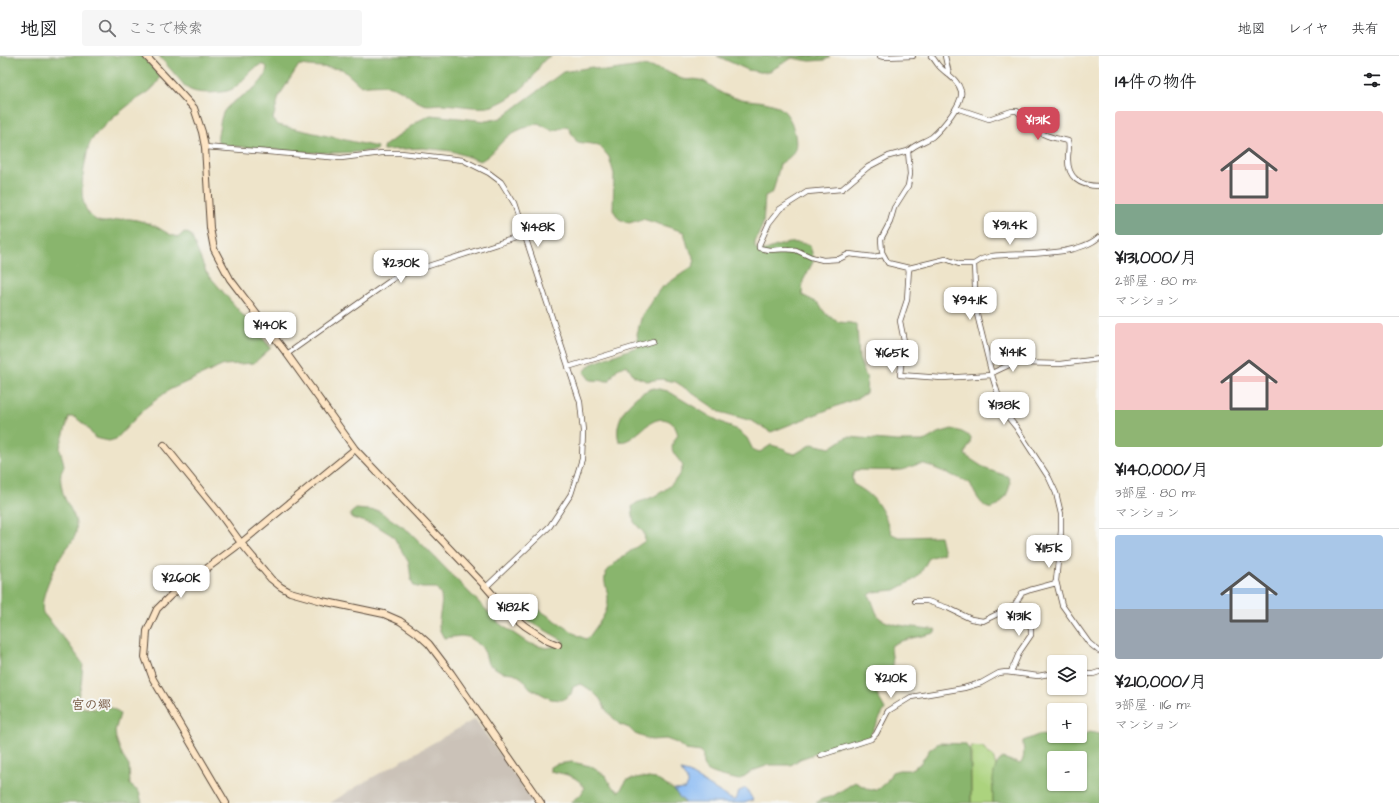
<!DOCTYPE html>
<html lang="ja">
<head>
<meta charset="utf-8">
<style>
  :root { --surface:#fff; --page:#f6f6f6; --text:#202124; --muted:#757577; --line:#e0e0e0; --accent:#d1495b }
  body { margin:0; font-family:"Architects Daughter","Klee One",sans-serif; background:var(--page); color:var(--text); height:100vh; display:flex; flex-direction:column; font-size:15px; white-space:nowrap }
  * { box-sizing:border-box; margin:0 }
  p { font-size:13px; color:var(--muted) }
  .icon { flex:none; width:22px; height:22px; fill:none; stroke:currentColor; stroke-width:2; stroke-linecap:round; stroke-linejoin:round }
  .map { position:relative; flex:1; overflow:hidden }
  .panel { display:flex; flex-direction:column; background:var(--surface); width:300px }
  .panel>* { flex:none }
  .buttons { position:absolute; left:1047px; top:599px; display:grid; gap:8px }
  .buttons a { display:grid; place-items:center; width:40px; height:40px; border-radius:4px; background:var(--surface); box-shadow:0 1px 3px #0004; font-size:20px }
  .price { position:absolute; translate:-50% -34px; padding:0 9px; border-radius:8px; background:#fff; color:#222; font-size:13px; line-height:26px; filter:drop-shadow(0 1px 2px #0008) }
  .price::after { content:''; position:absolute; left:50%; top:24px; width:12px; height:9px; margin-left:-6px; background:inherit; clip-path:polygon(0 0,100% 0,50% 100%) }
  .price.on { background:var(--accent); color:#fff }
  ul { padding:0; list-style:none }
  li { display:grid; align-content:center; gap:8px; height:212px; padding:0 16px }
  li+li { border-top:1px solid var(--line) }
  li span { display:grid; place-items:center; height:124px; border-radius:4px; color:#555 }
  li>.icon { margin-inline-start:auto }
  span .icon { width:72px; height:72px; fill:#fffc; stroke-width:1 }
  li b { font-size:17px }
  h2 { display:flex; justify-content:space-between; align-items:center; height:48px; padding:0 16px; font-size:17px }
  header { display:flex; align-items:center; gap:24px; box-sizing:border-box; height:56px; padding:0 20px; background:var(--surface); border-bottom:1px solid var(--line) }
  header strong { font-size:19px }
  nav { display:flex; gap:22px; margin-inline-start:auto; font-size:14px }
  .search { width:280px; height:36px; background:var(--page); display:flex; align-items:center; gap:10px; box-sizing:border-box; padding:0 14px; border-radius:4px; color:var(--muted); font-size:15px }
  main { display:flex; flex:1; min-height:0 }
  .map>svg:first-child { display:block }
</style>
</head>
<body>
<header>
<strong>地図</strong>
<div class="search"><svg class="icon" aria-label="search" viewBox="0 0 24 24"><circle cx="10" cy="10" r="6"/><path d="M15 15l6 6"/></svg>ここで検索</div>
<nav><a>地図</a><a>レイヤ</a><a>共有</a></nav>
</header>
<main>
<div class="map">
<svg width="1099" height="747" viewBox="0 0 1099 747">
  <rect width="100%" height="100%" fill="#f6f6f2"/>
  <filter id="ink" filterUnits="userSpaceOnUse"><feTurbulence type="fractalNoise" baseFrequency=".025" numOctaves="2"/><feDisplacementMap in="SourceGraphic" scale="8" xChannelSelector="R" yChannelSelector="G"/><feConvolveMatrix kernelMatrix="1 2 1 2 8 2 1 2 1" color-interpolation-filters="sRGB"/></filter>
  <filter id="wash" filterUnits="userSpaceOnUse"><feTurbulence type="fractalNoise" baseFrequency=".012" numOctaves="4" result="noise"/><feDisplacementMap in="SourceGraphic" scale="16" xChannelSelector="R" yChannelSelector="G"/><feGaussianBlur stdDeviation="0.9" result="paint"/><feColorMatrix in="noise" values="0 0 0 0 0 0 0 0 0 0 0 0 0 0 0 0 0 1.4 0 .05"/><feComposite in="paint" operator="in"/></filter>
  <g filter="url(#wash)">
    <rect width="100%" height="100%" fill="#eee4ca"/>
    <!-- industrial -->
    <path fill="#cbc2b8" d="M 475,663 L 534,747 L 330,747 L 361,728 Z"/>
    <!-- green -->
    <path fill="#acd37e" stroke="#747e4e" d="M 971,690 L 983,691 L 988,697 L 993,700 L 996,710 L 993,727 L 993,747 L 971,747 Z"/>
    <!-- forest -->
    <path fill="#89b56d" stroke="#627046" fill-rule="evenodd" d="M 0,0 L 142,0 L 160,21 C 155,34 145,38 134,45 C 122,54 110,64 99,75 C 96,78 92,83 90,87 C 87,93 87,101 85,107 C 82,125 77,152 96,164 C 108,170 119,161 131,163 C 139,164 148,167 155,170 C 163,174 170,180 179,181 L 184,176 L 191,179 L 206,216 L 271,292 L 254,307 L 224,309 L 169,334 L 145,352 L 116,383 L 109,385 L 95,382 L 86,370 L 75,361 L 69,361 L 60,391 C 60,397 63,402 64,409 C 64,412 62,414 61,417 C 60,421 61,428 62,433 C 64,448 79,459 76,476 C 75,484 66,492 62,499 C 54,512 39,542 43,557 L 68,587 L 83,608 L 81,629 L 77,644 L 80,651 L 94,653 L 104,648 L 114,653 L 120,658 L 115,675 L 116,683 L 123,701 L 129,710 L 130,729 L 139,736 L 142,747 L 0,747 Z
      M 159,0 L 551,0 C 541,3 538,15 532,22 C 522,34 507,45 492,50 C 482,54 453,48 441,48 C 435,48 428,50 423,48 C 413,44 410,40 402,35 C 389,27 375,28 361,30 L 342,13 L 299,9 L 279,40 L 273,63 L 278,69 L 377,91 L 377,94 C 325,101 272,93 220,89 C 216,84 218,79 219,73 C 220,68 221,60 224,55 C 236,39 265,34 267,11 C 257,0 241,33 227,35 C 217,37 196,39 187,32 C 184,30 182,26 179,23 C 172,15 166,8 159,0 Z
      M 717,0 L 829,0 L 829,2 L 825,4 L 810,5 L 792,2 L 768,16 L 760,16 L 748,14 Z
      M 641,10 C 648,11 655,11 662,14 C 669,16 675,20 682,23 C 687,25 694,22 700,24 C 709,26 717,36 726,39 C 757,51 786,35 795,79 C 798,96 792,100 780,108 L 773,136 L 765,140 L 763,168 L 755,186 L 755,192 L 761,196 C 776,190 795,182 810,190 L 814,204 L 803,225 L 802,239 L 818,247 L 826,258 L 838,266 L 851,267 L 857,270 L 859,303 L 867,323 L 866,337 L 860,341 L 771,376 L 752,365 L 720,356 L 676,326 L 661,323 L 647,325 L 634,320 L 627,309 L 617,313 L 609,325 L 590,324 L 584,316 L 591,308 L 639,290 L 637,278 L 642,259 L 660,233 L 693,210 L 695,204 L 688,191 L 684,176 L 643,163 L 629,167 L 619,163 L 613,154 L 614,118 L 609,101 L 599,89 L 577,86 L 567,70 L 553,75 L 538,67 C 527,71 515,74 506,82 C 497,90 491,100 480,105 L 452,95 L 423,92 L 383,94 L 383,91 L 418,65 L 431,59 L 487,65 L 501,62 L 563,16 L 592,11 L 605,15 Z
      M 654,332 L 668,335 L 711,361 L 737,374 L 747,382 L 753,394 L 760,396 L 771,389 L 782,392 L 788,396 L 795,398 L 812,388 L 830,392 L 845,382 L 848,381 L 897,385 L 924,385 L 938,377 L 952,373 L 962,376 L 971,381 L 970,388 L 965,397 L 966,400 L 986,413 L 1007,420 C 1017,428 998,459 986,451 C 978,445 974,436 970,427 L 925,408 C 914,407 910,413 900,414 C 886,415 872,414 858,414 L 855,415 L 852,421 L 853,428 C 878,441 882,453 892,478 L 899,481 L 940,480 L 944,497 L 929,502 L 920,518 L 915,523 L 895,534 L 874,536 L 869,539 C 873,545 874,553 878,560 C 886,571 923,571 936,574 L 934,577 C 920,581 905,582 892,589 L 891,592 L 895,625 L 894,628 L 879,631 L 876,637 L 885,653 L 868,683 L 831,692 L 800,703 L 791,709 L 769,709 L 752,715 L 739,724 C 731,722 708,718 704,711 C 701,706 705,701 701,696 L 686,694 L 677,687 L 666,683 L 651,684 L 635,678 L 629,672 L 619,668 L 606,654 L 600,643 L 592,635 L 583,629 L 580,628 L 573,631 L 571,638 L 562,644 L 551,643 L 530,632 L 523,623 L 514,617 L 502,616 L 492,610 L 488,608 L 485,597 L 481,590 L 468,581 L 461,580 L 444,582 C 442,578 439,574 439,570 C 438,557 447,542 436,532 L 422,532 L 414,530 L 411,523 L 409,507 L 393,480 L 377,470 L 352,462 L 350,459 L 351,457 L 356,453 L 379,455 L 410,476 L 500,568 L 528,587 L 546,592 L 557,590 L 564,585 L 515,557 L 524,544 L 579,580 L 586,583 L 589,581 C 597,569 609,557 608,542 C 608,534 602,525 606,517 C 610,509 636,491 645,485 L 644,477 L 634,466 L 632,451 C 637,445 641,446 648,443 C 663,437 678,426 683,410 C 675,397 666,395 678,379 C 676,372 674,367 667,364 C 650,359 639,381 625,385 C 623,386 621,385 619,385 C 612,363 633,337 654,332 Z
      M 1090,676 L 1099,678 L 1099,747 L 993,747 C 993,735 990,709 1003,702 L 1020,708 C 1026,702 1023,693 1023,685 L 1038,679 L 1077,682 L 1080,681 ZM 1054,702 L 1080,702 L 1080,728 L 1054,728 Z
      M 939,687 L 965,688 L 970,694 L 971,747 L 816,747 L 819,744 L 833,740 L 855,726 L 870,734 L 878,733 L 887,725 L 892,716 L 899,714 L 909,714 L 920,708 L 930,693 Z
      M 572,706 L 590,710 L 606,720 L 611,730 L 619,736 L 627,724 L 641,721 L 656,723 L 674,734 L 679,741 L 686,747 L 571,747 C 574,740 581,743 584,732 C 578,719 563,718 550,715 L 550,711 L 557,708 Z"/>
    <!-- water -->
    <path fill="#87b9f4" stroke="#617289" d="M 681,715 L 689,717 L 731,743 L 736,744 L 739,735 L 746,732 L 753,744 L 744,747 L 686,747 L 679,741 L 674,734 L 685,733 L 688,729 L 688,726 Z"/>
  </g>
  <g filter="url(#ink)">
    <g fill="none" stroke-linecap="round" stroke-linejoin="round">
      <defs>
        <path id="street" d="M 880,0 L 884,1 L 913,0
          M 931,0 C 935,3 936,7 939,10 C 946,18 958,23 961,35 C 964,47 941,73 932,81 C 924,86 915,88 908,95 L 910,118 L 908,130 L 894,152 L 890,166 L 881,183 L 882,196 L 888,207 L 909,212 L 946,203 L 959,208 L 974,208 L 982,203 L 992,200 C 1021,197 1077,201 1099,181
          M 945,0 L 949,18
          M 956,52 L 989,63 L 1012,55 L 1017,55 C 1021,59 1024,63 1027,67 C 1039,79 1053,82 1068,85 C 1070,91 1068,96 1068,101 C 1067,122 1080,130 1099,130
          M 205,91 L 341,102 L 382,97 L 401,97 L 463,104 L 489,117 L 501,126 L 514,147 L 580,346 L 583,375 L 582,403 L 571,438 L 550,470 L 486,531
          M 883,199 L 874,201 L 849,198 L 839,203 L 823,204 L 811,201 L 796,194 L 786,193 L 769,194 L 759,192 L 759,189 L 769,167 L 780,153 L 807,136 L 842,133 L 868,111 L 889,100 L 908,95
          M 974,208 L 976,254 L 992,319 L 1003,355 L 1016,371 L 1049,422 L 1056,437 L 1061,458 L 1061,475 L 1056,525 L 1062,549 L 1089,587 L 1099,595
          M 909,212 L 907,244 L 900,265 L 904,285 L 900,319 L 942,322 L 992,319
          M 287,298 L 397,220 L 525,179
          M 568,311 L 653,285
          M 992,317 L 1009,309 L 1020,307 L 1060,308 L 1099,303
          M 915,545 L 927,545 L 948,552 L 971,563 L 983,565 L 1014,550 L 1022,537 L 1030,534 L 1056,527
          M 1011,616 L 1020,595 L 1031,579 L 1031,573 L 1017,546
          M 1080,618 L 1093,618 L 1099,616
          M 821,699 L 871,683 L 876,678 L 888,655 L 911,641 L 964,632 L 981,627 L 999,617 L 1006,616 L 1038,620 L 1054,617"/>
        <path id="secondary" d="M 146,0 L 194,52 L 202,76 L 205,91 L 210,172 L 214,193 L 230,223 L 287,298 L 355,393 L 486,531 L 507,555 L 525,570 L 548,585 L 558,589
          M 164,389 L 220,458 L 241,487 L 271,523 L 281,531 L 290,536 L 322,545 L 384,558 L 400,565 L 417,577 L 429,588 L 451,617 L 541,747
          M 226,747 L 153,623 L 145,601 L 146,590 L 147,575 L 157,553 L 171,539 L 241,487 L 355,393"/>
      </defs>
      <!-- street casing -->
      <use href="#street" stroke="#564638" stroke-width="6"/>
      <!-- secondary casing -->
      <use href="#secondary" stroke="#564638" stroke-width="8"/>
      <!-- street -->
      <use href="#street" stroke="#fff" stroke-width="4.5"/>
      <!-- secondary -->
      <use href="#secondary" stroke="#fde5c5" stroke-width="6"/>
    </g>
  </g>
  <g text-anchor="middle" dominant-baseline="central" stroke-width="4" stroke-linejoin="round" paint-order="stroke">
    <!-- quarter labels -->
    <g font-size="13" font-weight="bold" fill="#755841" stroke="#f6f6f2">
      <text x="91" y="649">宮の郷</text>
    </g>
  </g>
</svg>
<div class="buttons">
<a><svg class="icon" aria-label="layers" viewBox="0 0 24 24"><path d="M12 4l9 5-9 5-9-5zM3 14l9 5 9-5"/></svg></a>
<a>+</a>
<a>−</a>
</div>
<b class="price on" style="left:1038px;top:85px">¥131K</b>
<b class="price" style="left:1010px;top:190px">¥91.4K</b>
<b class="price" style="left:538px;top:192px">¥148K</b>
<b class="price" style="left:401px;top:228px">¥230K</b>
<b class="price" style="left:970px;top:265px">¥94.1K</b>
<b class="price" style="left:270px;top:290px">¥140K</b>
<b class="price" style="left:1013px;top:317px">¥141K</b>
<b class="price" style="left:892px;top:318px">¥165K</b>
<b class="price" style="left:1004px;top:370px">¥138K</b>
<b class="price" style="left:1049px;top:513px">¥115K</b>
<b class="price" style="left:181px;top:543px">¥260K</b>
<b class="price" style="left:513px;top:572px">¥182K</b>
<b class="price" style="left:1019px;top:581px">¥131K</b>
<b class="price" style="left:891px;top:643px">¥210K</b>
</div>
<section class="panel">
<h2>14件の物件<svg class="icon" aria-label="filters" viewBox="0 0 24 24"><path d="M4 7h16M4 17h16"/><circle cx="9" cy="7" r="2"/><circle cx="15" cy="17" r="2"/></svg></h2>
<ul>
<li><span style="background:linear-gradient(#f6c9c9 75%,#7fa58c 0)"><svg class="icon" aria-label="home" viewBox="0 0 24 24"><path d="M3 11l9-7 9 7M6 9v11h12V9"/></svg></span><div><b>¥131,000/月</b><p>2部屋 · 80 m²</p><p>マンション</p></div></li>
<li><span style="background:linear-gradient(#f6c9c9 70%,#8fb573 0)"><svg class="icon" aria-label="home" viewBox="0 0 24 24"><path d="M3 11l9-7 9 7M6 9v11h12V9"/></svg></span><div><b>¥140,000/月</b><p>3部屋 · 80 m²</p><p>マンション</p></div></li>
<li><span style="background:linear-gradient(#a9c7e8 60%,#9aa5b1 0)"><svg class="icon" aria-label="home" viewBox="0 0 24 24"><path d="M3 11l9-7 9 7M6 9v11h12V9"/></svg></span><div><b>¥210,000/月</b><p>3部屋 · 116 m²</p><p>マンション</p></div></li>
</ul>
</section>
</main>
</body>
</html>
